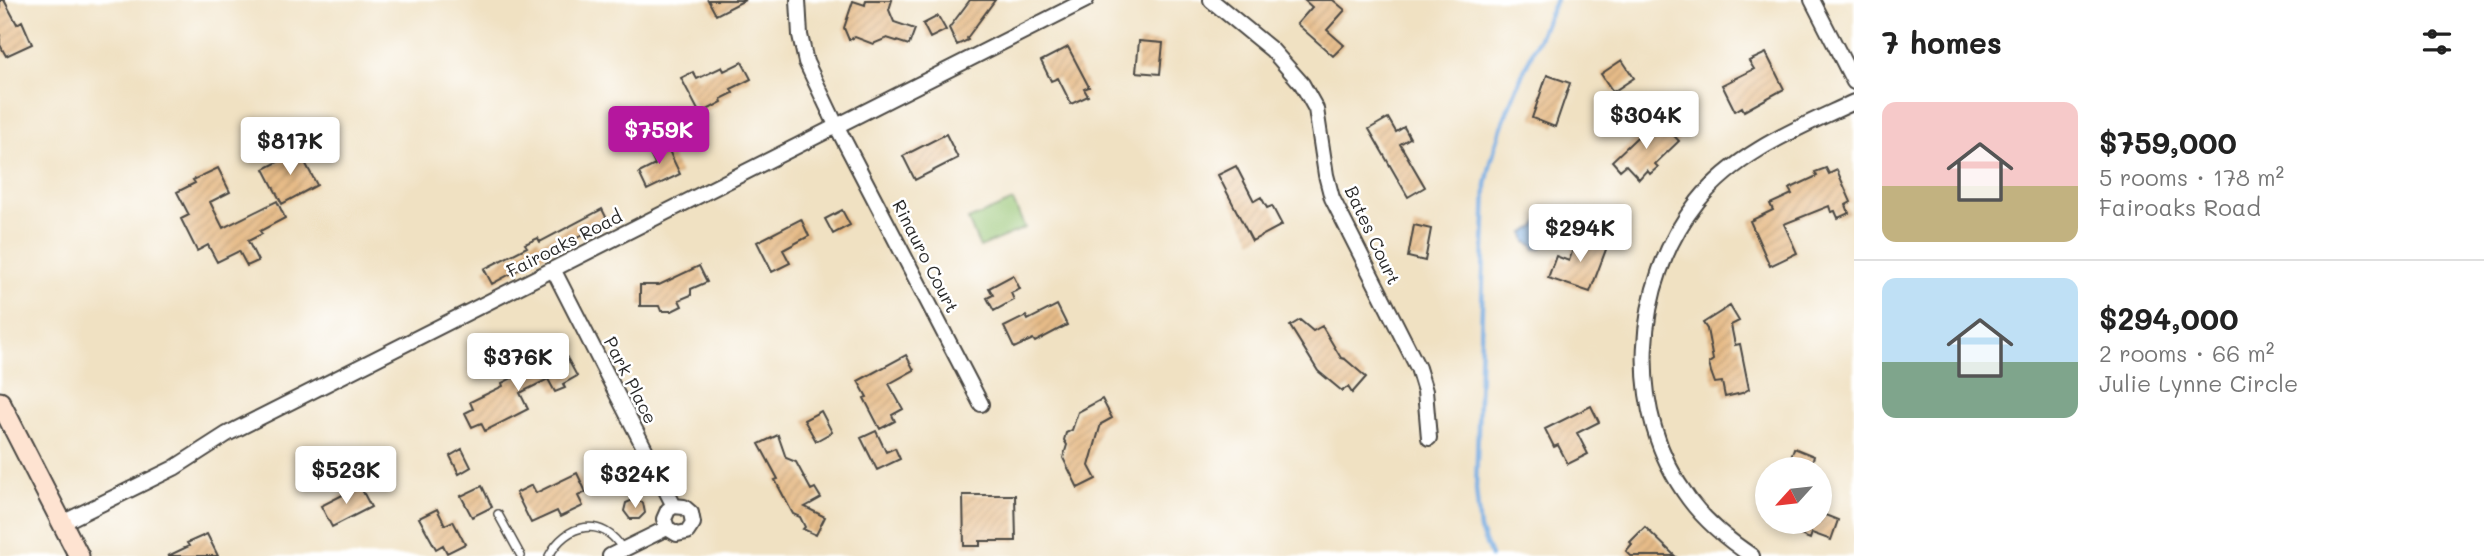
<!DOCTYPE html>
<html lang="en">
<head>
<meta charset="utf-8">
<style>
  :root { --surface:#fff; --page:#f2f2f2; --text:#222; --muted:#767676; --line:#e0e0e0; --accent:#b5179e }
  body { margin:0; font-family:Mali,sans-serif; background:var(--page); color:var(--text); height:100vh; display:flex; flex-direction:column; font-size:26px; white-space:nowrap }
  * { box-sizing:border-box; margin:0 }
  p { font-size:23px; color:var(--muted) }
  .icon { flex:none; width:38px; height:38px; fill:none; stroke:currentColor; stroke-width:2; stroke-linecap:round; stroke-linejoin:round }
  .map { position:relative; flex:1; overflow:hidden }
  .sheet { display:flex; flex-direction:column; background:var(--surface); width:630px }
  .sheet>* { flex:none }
  .needle { width:46px; rotate:243deg }
  .buttons { position:absolute; left:1755px; top:457px; display:grid; gap:14px }
  .buttons a { display:grid; place-items:center; width:77px; height:77px; border-radius:50%; background:var(--surface); box-shadow:0 4px 10px #0003; font-size:35px }
  .price { position:absolute; translate:-50% -60px; padding:0 16px; border-radius:7px; background:#fff; color:#222; font-size:23px; line-height:46px; filter:drop-shadow(0 2px 4px #0008) }
  .price::after { content:''; position:absolute; left:50%; top:42px; width:21px; height:16px; margin-left:-10px; background:inherit; clip-path:polygon(0 0,100% 0,50% 100%) }
  .price.on { background:var(--accent); color:#fff }
  ul { padding:0; list-style:none }
  li { display:flex; align-items:center; gap:21px; height:175px; padding:0 28px }
  li+li { border-top:2px solid var(--line) }
  li span { display:grid; place-items:center; flex:none; width:196px; height:140px; border-radius:14px; color:#555 }
  li>.icon { margin-inline-start:auto }
  span .icon { width:84px; height:84px; fill:#fffc; stroke-width:1 }
  li b { font-size:30px }
  h2 { display:flex; justify-content:space-between; align-items:center; height:84px; padding:0 28px; font-size:30px }
  main { display:flex; flex:1; min-height:0 }
  .map>svg:first-child { display:block }
</style>
</head>
<body>
<main>
<div class="map">
<svg width="1854" height="556" viewBox="0 0 1854 556">
  <defs>
    <pattern id="building-hatch" width="6" height="6" patternUnits="userSpaceOnUse" patternTransform="scale(1.75)"><rect width="6" height="6" fill="#e6bb88"/><path d="M-1 1l2-2M0 6l6-6M5 7l2-2" fill="none" stroke="#c5a176"/></pattern>
  </defs>
  <rect width="100%" height="100%" fill="#fff"/>
  <filter id="ink" filterUnits="userSpaceOnUse"><feTurbulence type="fractalNoise" baseFrequency=".0143" numOctaves="2"/><feDisplacementMap in="SourceGraphic" scale="14" xChannelSelector="R" yChannelSelector="G"/><feConvolveMatrix kernelMatrix="1 2 1 2 8 2 1 2 1" color-interpolation-filters="sRGB"/></filter>
  <filter id="wash" filterUnits="userSpaceOnUse"><feTurbulence type="fractalNoise" baseFrequency=".00686" numOctaves="4" result="noise"/><feDisplacementMap in="SourceGraphic" scale="28" xChannelSelector="R" yChannelSelector="G"/><feGaussianBlur stdDeviation="1.57" result="paint"/><feColorMatrix in="noise" values="0 0 0 0 0 0 0 0 0 0 0 0 0 0 0 0 0 1.4 0 .05"/><feComposite in="paint" operator="in"/></filter>
  <g filter="url(#wash)">
    <rect width="100%" height="100%" fill="#f0e1c2"/>
    <!-- garden -->
    <path fill="#96c472" stroke="#60784e" stroke-width="2" d="M 1013,201 L 1025,228 L 980,247 L 968,220 Z"/>
    <!-- water -->
    <path fill="#70a8df" stroke="#4e6a85" stroke-width="2" d="M 1549,217 L 1554,222 L 1555,227 L 1545,233 L 1547,240 L 1540,249 L 1535,249 L 1533,245 L 1526,242 L 1524,233 L 1535,227 L 1540,219 Z"/>
    <g fill="none" stroke-linecap="round" stroke-linejoin="round">
      <!-- stream -->
      <path stroke="#70a8df" stroke-width="4.5" d="M 1491,556 L 1480,530 L 1476,489 L 1486,185 C 1498,119 1529,61 1556,0"/>
    </g>
    <g id="blocks">
      <!-- building -->
      <path fill="url(#building-hatch)" d="M 0,0 L 4,0 L 17,24 L 22,21 L 32,44 L 6,56 L 0,45 Z
        M 708,0 L 745,0 L 716,15 Z
        M 866,0 L 892,0 L 889,10 L 894,22 L 915,29 L 909,45 L 887,38 L 873,44 L 855,37 L 849,40 L 844,28 L 853,1 L 865,5 Z
        M 970,0 L 995,0 L 967,38 L 968,40 L 957,45 L 949,28 Z
        M 1304,0 L 1333,0 L 1345,10 L 1327,30 L 1344,45 L 1333,56 L 1297,24 L 1312,7 Z
        M 938,16 L 946,30 L 930,38 L 923,24 Z
        M 1139,41 L 1163,43 L 1160,74 L 1136,72 Z
        M 1068,47 L 1089,87 L 1084,89 L 1088,96 L 1071,104 L 1058,78 L 1051,81 L 1041,61 Z
        M 1766,53 L 1784,89 L 1744,111 L 1742,107 L 1735,111 L 1722,85 L 1754,69 L 1749,61 Z
        M 1622,60 L 1634,78 L 1613,92 L 1601,74 Z
        M 742,62 L 751,79 L 731,89 L 733,93 L 721,99 L 722,102 L 700,114 L 681,78 L 693,72 L 697,79 L 722,67 L 724,71 Z
        M 1547,75 L 1570,83 L 1555,127 L 1532,118 Z
        M 1388,118 L 1396,132 L 1404,127 L 1410,138 L 1400,144 L 1425,187 L 1408,197 L 1369,129 Z
        M 1652,123 L 1661,132 L 1666,127 L 1679,141 L 1655,164 L 1658,167 L 1650,174 L 1647,170 L 1639,179 L 1626,165 L 1620,170 L 1612,161 Z
        M 946,134 L 958,158 L 915,180 L 903,156 Z
        M 664,140 L 680,174 L 647,190 L 639,173 L 655,165 L 647,148 Z
        M 299,151 L 317,185 L 282,204 L 264,169 Z
        M 1236,166 L 1254,201 L 1261,197 L 1267,208 L 1272,206 L 1282,225 L 1252,241 L 1218,175 Z
        M 218,168 L 230,192 L 210,202 L 223,228 L 277,201 L 285,218 L 260,231 L 262,234 L 248,241 L 258,261 L 247,266 L 239,251 L 217,262 L 208,245 L 197,251 L 181,219 L 189,215 L 177,192 L 195,183 L 193,180 Z
        M 1826,168 L 1829,174 L 1837,170 L 1851,202 L 1846,205 L 1849,213 L 1838,218 L 1835,211 L 1831,212 L 1829,206 L 1784,224 L 1797,253 L 1770,266 L 1750,221 L 1773,210 L 1770,204 L 1792,194 L 1789,189 L 1817,176 L 1815,172 Z
        M 602,209 L 608,221 L 492,284 L 484,269 L 527,247 L 525,244 L 538,238 L 540,242 Z
        M 842,210 L 850,225 L 833,234 L 825,219 Z
        M 801,219 L 809,236 L 783,250 L 790,263 L 772,272 L 757,242 Z
        M 1414,225 L 1431,229 L 1425,261 L 1408,257 Z
        M 1578,234 L 1608,244 L 1590,292 L 1548,278 L 1556,256 L 1569,261 Z
        M 699,266 L 707,282 L 691,289 L 691,295 L 679,300 L 682,306 L 672,311 L 661,311 L 659,306 L 640,306 L 640,285 L 659,285 Z
        M 1013,275 L 1020,289 L 1011,293 L 1014,300 L 994,311 L 987,298 L 993,295 L 989,288 Z
        M 1057,305 L 1067,325 L 1035,342 L 1033,339 L 1014,348 L 1004,327 L 1026,316 L 1028,320 Z
        M 1730,306 L 1739,321 L 1731,325 L 1735,345 L 1740,344 L 1749,389 L 1742,393 L 1725,397 L 1722,382 L 1715,383 L 1711,372 L 1709,363 L 1713,360 L 1707,329 L 1703,323 Z
        M 1300,320 L 1313,331 L 1322,326 L 1341,358 L 1345,359 L 1366,377 L 1352,393 L 1348,387 L 1342,391 L 1318,371 L 1290,326 Z
        M 906,355 L 914,370 L 889,384 L 903,409 L 892,415 L 895,421 L 880,429 L 864,398 L 867,397 L 858,381 Z
        M 566,356 L 577,376 L 563,384 L 565,388 L 555,392 L 548,379 L 520,393 L 528,409 L 485,431 L 481,423 L 472,427 L 465,413 L 473,409 L 470,402 L 503,386 L 502,383 L 552,358 L 555,362 Z
        M 1102,399 L 1112,418 L 1101,424 L 1098,434 L 1089,466 L 1096,479 L 1078,488 L 1063,458 L 1067,445 L 1064,440 L 1066,433 L 1072,430 L 1078,412 Z
        M 1591,406 L 1599,422 L 1577,433 L 1588,454 L 1568,464 L 1558,445 L 1554,447 L 1545,429 Z
        M 821,411 L 832,432 L 816,441 L 804,420 Z
        M 876,431 L 886,452 L 895,448 L 900,459 L 877,470 L 861,438 Z
        M 778,435 L 786,458 L 796,462 L 811,490 L 815,488 L 821,498 L 805,507 L 825,517 L 816,535 L 803,529 L 805,527 L 800,517 L 793,514 L 775,480 L 778,479 L 759,444 Z
        M 1794,448 L 1814,456 L 1810,469 L 1789,463 Z
        M 462,449 L 471,467 L 459,474 L 450,456 Z
        M 577,473 L 586,492 L 578,496 L 583,506 L 560,517 L 557,511 L 531,523 L 516,493 L 532,485 L 536,493 Z
        M 360,486 L 371,507 L 332,527 L 321,506 Z
        M 482,486 L 492,507 L 472,517 L 461,496 Z
        M 963,495 L 1015,495 L 1016,541 L 980,541 L 980,546 L 964,546 Z
        M 635,499 L 643,503 L 645,513 L 639,519 L 630,519 L 624,511 L 626,503 Z
        M 437,509 L 445,525 L 453,521 L 465,544 L 447,553 L 443,545 L 436,549 L 419,518 Z
        M 1820,513 L 1838,520 L 1831,540 L 1812,533 L 1810,539 L 1790,531 L 1792,525 L 1785,522 L 1820,522 Z
        M 1645,527 L 1675,556 L 1631,556 L 1626,551 L 1632,544 L 1630,542 Z
        M 207,534 L 218,556 L 168,556 L 189,546 L 187,543 Z"/>
    </g>
  </g>
  <g filter="url(#ink)">
    <use href="#blocks" fill-opacity="0" stroke="#494642" stroke-width="2"/>
    <g fill="none" stroke-linecap="round" stroke-linejoin="round">
      <defs>
        <path id="lane" d="M 498,514 L 521,556
          M 549,556 C 566,523 603,515 623,550"/>
        <path id="street" d="M 798,0 L 800,35 L 806,62 L 836,125 L 981,404
          M 1211,0 L 1272,50 L 1302,84 L 1316,109 L 1326,175 L 1332,198 L 1418,368 L 1425,391 L 1429,438
          M 1812,0 L 1854,82
          M 554,271 L 674,506 L 684,507 L 691,513 L 693,523 L 687,532 L 677,534 L 667,528 L 664,519 L 668,510 L 674,506
          M 62,523 L 174,468 L 227,434 L 1086,0
          M 610,556 L 667,528
          M 1752,556 C 1728,540 1706,522 1689,499 C 1625,413 1632,284 1698,201 C 1737,152 1799,128 1854,102"/>
        <path id="secondary" d="M 0,402 L 79,556"/>
      </defs>
      <!-- lane casing -->
      <use href="#lane" stroke="#494642" stroke-width="10"/>
      <!-- street casing -->
      <use href="#street" stroke="#494642" stroke-width="18"/>
      <!-- secondary casing -->
      <use href="#secondary" stroke="#494642" stroke-width="23"/>
      <!-- lane -->
      <use href="#lane" stroke="#fff" stroke-width="7"/>
      <!-- street -->
      <use href="#street" stroke="#fff" stroke-width="14"/>
      <!-- secondary -->
      <use href="#secondary" stroke="#fee3d1" stroke-width="19"/>
    </g>
  </g>
  <g text-anchor="middle" dominant-baseline="central" stroke-width="5" stroke-linejoin="round" paint-order="stroke">
    <!-- street labels -->
    <g font-size="18" fill="#2b2b2b" stroke="#fff">
      <text transform="translate(1373 235) rotate(65)">Bates Court</text>
      <text transform="translate(564 243) rotate(-27)">Fairoaks Road</text>
      <text transform="translate(926 256) rotate(63)">Rinauro Court</text>
      <text transform="translate(631 380) rotate(63)">Park Place</text>
    </g>
  </g>
</svg>
<div class="buttons">
<a><svg class="needle" viewBox="-14 -14 28 28"><path d="M0-13l5 13h-10z" fill="#e53935"/><path d="M0 13l5-13h-10z" fill="#767676"/></svg></a>
</div>
<b class="price" style="left:1646px;top:151px">$304K</b>
<b class="price on" style="left:659px;top:166px">$759K</b>
<b class="price" style="left:290px;top:177px">$817K</b>
<b class="price" style="left:1580px;top:264px">$294K</b>
<b class="price" style="left:518px;top:393px">$376K</b>
<b class="price" style="left:346px;top:506px">$523K</b>
<b class="price" style="left:635px;top:510px">$324K</b>
</div>
<section class="sheet">
<h2>7 homes<svg class="icon" aria-label="filters" viewBox="0 0 24 24"><path d="M4 7h16M4 17h16"/><circle cx="9" cy="7" r="2"/><circle cx="15" cy="17" r="2"/></svg></h2>
<ul>
<li><span style="background:linear-gradient(#f6c9c9 60%,#c2b280 0)"><svg class="icon" aria-label="home" viewBox="0 0 24 24"><path d="M3 11l9-7 9 7M6 9v11h12V9"/></svg></span><div><b>$759,000</b><p>5 rooms · 178 m²</p><p>Fairoaks Road</p></div></li>
<li><span style="background:linear-gradient(#bfe0f5 60%,#7fa58c 0)"><svg class="icon" aria-label="home" viewBox="0 0 24 24"><path d="M3 11l9-7 9 7M6 9v11h12V9"/></svg></span><div><b>$294,000</b><p>2 rooms · 66 m²</p><p>Julie Lynne Circle</p></div></li>
</ul>
</section>
</main>
</body>
</html>
